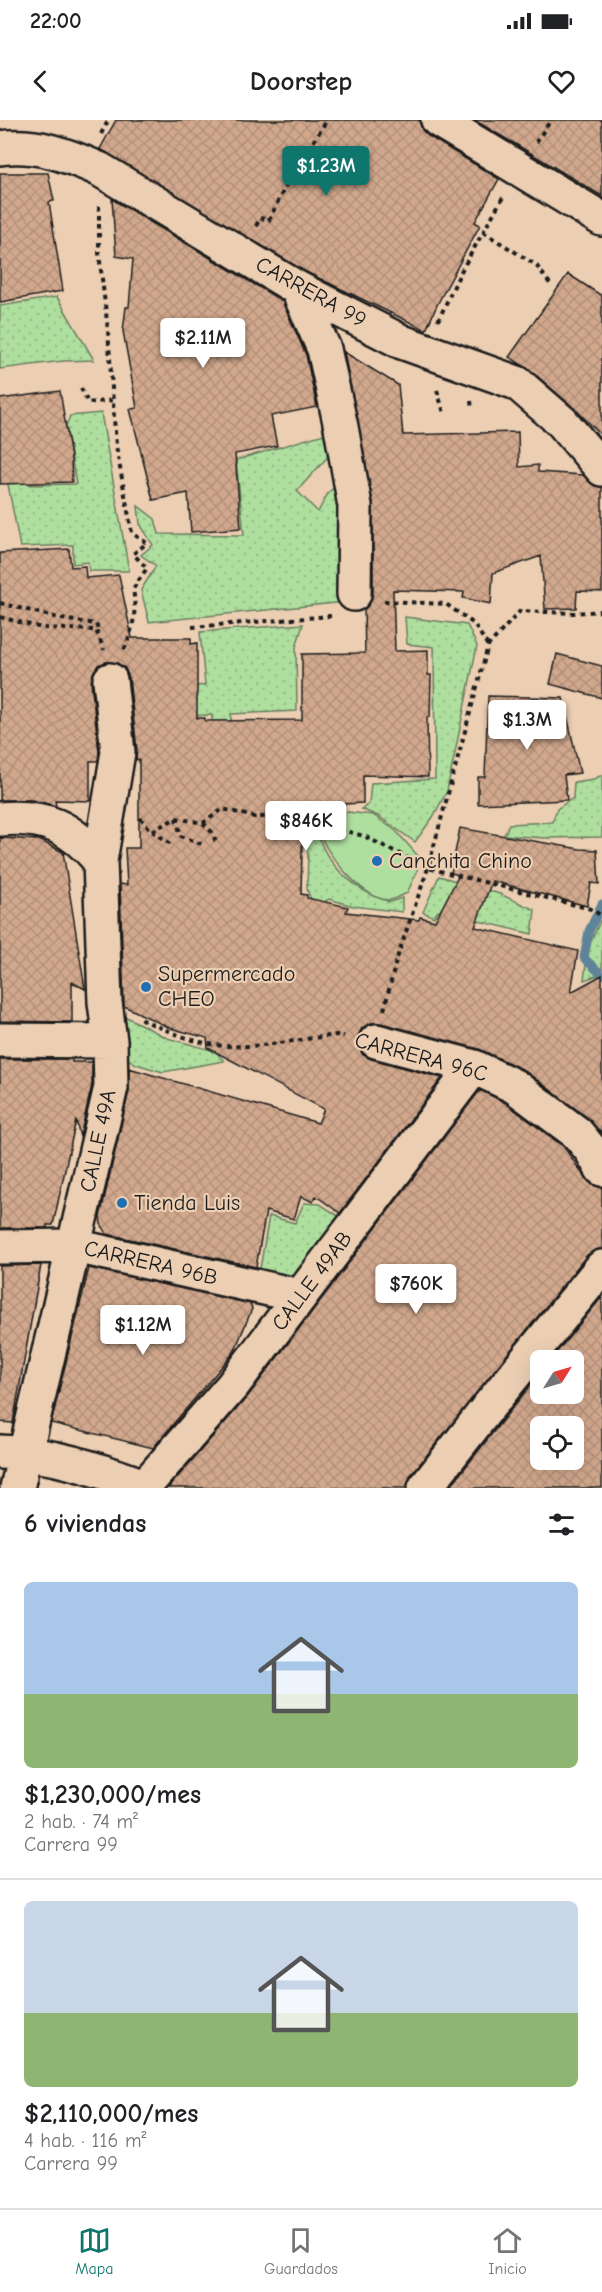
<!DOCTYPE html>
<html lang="es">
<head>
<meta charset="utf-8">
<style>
  :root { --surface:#fff; --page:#f2f2f2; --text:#202124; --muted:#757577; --line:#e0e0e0; --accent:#0f766e }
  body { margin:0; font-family:"Comic Neue",sans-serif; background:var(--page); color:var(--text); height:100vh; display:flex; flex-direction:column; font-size:22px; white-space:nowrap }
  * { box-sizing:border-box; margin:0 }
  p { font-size:20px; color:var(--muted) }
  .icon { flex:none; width:33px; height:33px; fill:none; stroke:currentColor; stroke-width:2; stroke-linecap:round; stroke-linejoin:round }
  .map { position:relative; height:1368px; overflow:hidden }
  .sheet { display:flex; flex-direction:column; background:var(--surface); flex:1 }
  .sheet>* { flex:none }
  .needle { width:39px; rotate:53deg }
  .tools { position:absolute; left:530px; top:1230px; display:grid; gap:12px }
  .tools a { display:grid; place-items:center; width:54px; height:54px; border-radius:9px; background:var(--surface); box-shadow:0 6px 24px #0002; font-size:30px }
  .price { position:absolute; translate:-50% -51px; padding:0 14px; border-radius:6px; background:#fff; color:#222; font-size:20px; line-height:39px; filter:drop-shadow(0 2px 3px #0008) }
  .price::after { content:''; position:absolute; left:50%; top:36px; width:18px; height:14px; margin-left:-9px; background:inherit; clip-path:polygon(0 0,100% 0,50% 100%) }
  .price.current { background:var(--accent); color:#fff }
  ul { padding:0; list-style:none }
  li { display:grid; align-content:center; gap:12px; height:318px; padding:0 24px }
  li+li { border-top:2px solid var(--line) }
  li span { display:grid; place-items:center; height:186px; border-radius:9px; color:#555 }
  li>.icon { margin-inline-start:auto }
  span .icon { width:108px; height:108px; fill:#fffc; stroke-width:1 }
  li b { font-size:26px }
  h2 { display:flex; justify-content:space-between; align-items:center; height:72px; padding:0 24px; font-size:26px }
  .status { display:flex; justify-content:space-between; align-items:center; height:42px; padding:0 30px; background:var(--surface); direction:ltr }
  .status svg { height:16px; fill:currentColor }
  header { display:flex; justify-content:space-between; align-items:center; height:78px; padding:0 24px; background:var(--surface); font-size:27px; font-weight:600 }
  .tabs { display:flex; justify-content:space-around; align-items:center; height:84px; border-top:2px solid var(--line); background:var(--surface); font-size:16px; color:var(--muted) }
  .tabs a { display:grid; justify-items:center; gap:3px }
  .tabs .current { color:var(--accent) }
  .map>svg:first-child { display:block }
</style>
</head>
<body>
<div class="status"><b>22:00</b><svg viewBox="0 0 49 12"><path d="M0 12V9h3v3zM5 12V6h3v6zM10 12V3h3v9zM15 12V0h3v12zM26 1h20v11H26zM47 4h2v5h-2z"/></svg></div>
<header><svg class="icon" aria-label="back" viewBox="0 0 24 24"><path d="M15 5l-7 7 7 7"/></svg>Doorstep<svg class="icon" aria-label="heart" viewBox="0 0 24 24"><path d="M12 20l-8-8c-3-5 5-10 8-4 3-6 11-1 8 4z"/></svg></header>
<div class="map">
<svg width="602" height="1368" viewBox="0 0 602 1368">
  <defs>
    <pattern id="grass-dots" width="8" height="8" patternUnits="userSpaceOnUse" patternTransform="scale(1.5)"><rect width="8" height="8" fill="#afdf9f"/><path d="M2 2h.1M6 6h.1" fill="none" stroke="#96bf88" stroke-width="1.8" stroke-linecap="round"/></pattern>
    <pattern id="building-cross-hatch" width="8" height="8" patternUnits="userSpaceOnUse" patternTransform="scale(1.5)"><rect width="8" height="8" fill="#d1a88d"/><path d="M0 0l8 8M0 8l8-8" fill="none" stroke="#b39079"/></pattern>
  </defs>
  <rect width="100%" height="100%" fill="#eccfb3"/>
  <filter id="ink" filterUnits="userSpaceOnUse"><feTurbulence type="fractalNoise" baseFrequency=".0167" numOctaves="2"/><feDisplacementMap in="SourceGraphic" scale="12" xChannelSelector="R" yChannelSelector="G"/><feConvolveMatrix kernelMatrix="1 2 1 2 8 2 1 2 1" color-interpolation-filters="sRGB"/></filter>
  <g filter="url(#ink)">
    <!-- grass -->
    <path fill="url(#grass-dots)" stroke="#667e5e" stroke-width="1.5" d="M 57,177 L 94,240 L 63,241 L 0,249 L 0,186 Z
      M 101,293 L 129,451 L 89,451 L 88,442 L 73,444 L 73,425 L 20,427 L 0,323 L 0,312 L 25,310 L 30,365 L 76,364 L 66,306 L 70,296 Z
      M 334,311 L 333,331 L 297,371 L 318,392 L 328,373 L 342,360 L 345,482 L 149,502 L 141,470 L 156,446 L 141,435 L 153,425 L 140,404 L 138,386 L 155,399 L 159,414 L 244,415 L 236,340 Z
      M 405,497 L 467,505 L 477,526 L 447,671 L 433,697 L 415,722 L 378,696 L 361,689 L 369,684 L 371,663 L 435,659 L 434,527 L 407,524 Z
      M 303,504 L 296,527 L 297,591 L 231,594 L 232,620 L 212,621 L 212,595 L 182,596 L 183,568 L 205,565 L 200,512 Z
      M 602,655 L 602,717 L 544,718 L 504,715 L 509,704 L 552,702 L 557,689 L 573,678 L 574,662 L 594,659 Z
      M 316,681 L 328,684 L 328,698 L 318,715 C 328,748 358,772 390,782 L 402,778 L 402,792 L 353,786 L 329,779 L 314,788 L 307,769 L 308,733 L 295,709 L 300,690 Z
      M 439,756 L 500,774 L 535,790 L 532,814 L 438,791 L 434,797 L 423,792 Z
      M 600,801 L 602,802 L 602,854 L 584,860 L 588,828 Z
      M 115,891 L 167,918 L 215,931 L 224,941 L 163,952 L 136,944 L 124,936 Z
      M 304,1083 L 320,1084 L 346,1101 L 299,1159 L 260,1149 L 269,1096 L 295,1103 Z"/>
    <!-- garden -->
    <path fill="#afdf9f" stroke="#667e5e" stroke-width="1.5" d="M 347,692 L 373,695 L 396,711 L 418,736 L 417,752 L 407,773 C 402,775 394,780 389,780 C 365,780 328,737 321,716 L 327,702 Z"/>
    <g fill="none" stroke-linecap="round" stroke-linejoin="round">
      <!-- stream -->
      <path stroke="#5f8499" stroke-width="9" d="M 602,784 L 589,811 L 584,838 L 602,855"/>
    </g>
    <!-- building -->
    <path fill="url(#building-cross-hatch)" stroke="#1c1c1c" stroke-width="1.5" fill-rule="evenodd" d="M 116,0 L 419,0 L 422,10 L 428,16 L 499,59 L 475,102 L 480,105 L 438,183 L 426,210 L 306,152 L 100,29 Z
      M 474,0 L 602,0 L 602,76 L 517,25 Z
      M 0,53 L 48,53 L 54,81 L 49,82 L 63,171 L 0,182 Z
      M 112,79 L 282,181 L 306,235 L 317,287 L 271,296 L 277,326 L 235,334 L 241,408 L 191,412 L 188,373 L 153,380 L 130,289 L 137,288 L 123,211 L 126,187 L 129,187 L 133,139 L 116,136 Z
      M 568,154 L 602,176 L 602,316 L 574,288 L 529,249 L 509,237 Z
      M 344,232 L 398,265 L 403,315 L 518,312 L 519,347 L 538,345 L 538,352 L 583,355 L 595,366 L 602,367 L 602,472 L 577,471 L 576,488 L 545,489 L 541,436 L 493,453 L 491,484 L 463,478 L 464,472 L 393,470 L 395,531 L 428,530 L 428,555 L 431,555 L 430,597 L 427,597 L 428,657 L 363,655 L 363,683 L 303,686 L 301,774 L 307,775 L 307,778 L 348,787 L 346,792 L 419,800 L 420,797 L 435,801 L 459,755 L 451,753 L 460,708 L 580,729 L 597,730 L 599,764 L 591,763 L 587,786 L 492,761 L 475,807 L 578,831 L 571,872 L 602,855 L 602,1014 L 588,998 L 522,949 L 479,929 L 381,903 L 371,903 L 362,908 L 358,917 L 358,926 L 363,935 L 371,939 L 442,958 L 340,1093 L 316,1076 L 313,1082 L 301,1076 L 294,1099 L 266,1091 L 256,1147 L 107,1114 L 101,1104 L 100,1097 L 129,971 L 129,948 L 318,1003 L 324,989 L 208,928 L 207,918 L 170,908 L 124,886 L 120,764 L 127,765 L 125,728 L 139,728 L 139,639 L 136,640 L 137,630 L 129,558 L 125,548 L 117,543 L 107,542 L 98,545 L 93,553 L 91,562 L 99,632 L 98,641 L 90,641 L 90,681 L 55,680 L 56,686 L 32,680 L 0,680 L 0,433 L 69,429 L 71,447 L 85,446 L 86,458 L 119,455 L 132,518 L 191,518 L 191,524 L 197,523 L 197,598 L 205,598 L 205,601 L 302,600 L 302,534 L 365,533 L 364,490 L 370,483 L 373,474 L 373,383 Z
      M 60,271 L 71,338 L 72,362 L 0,364 L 0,279 Z
      M 557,534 L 602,546 L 602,578 L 550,564 Z
      M 488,576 L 563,578 L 580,653 L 564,655 L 567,680 L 478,684 L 478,657 L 485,657 Z
      M 0,718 L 39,720 L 63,732 L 85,869 L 72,862 L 72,902 L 0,901 Z
      M 0,939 L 72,939 L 72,942 L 92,942 L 92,965 L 80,1017 L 76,1000 L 53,1105 L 47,1105 L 47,1108 L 0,1108 Z
      M 480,970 L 504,982 L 564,1027 L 586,1059 L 593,1065 L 602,1068 L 602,1129 L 595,1130 L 587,1135 L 410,1356 L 407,1368 L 168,1368 L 248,1276 Z
      M 41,1145 L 13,1303 L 0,1302 L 0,1146 Z
      M 89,1148 L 251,1184 L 252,1189 L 234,1232 L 153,1328 L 51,1303 Z
      M 602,1177 L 602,1368 L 449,1368 L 540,1253 L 540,1274 L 573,1274 L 573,1240 L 550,1240 ZM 540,1306 L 573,1306 L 573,1340 L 540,1340 Z"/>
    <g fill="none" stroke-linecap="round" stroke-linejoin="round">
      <defs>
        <path id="minor" d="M 438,0 L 602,99
          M 0,28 C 36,23 67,35 99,49 L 297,168 L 402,222 L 517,263 L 562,302 L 602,349
          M 297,168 L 324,229 L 341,307 L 355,386 L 354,474
          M 0,699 C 45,695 71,707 100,741
          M 0,920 L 110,921
          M 376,921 L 474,947 L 514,966 L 577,1013 L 591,1030 L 602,1049
          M 0,1127 L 75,1126 L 300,1176
          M 0,1332 C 50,1333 97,1349 144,1366
          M 17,1368 L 111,967 L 110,921 L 105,882 L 100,741 L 118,632 L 110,560
          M 143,1368 L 233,1265 L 474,947
          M 425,1368 L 489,1286 L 602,1147"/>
      </defs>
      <!-- minor casing -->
      <use href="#minor" stroke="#1c1c1c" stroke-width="38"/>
      <!-- path -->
      <path stroke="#1c1c1c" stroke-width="4" stroke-dasharray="4.5 4.5" stroke-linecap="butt" d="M 101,14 L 108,1
        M 536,22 L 551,0
        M 99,86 L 99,133 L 108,210 L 116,326 L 132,413 L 147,423 L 133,434 L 147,448 L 133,469 C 137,492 133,511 123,532
        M 256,106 L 260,98 L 269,100 L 287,63 L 327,0
        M 483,112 L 536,145 L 551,165
        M 438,201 L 460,153 L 503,77
        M 81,268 L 88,283 L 114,280
        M 437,270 L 444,293
        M 471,281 L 472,290
        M 384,481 L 446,484 L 474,504 L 488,526
        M 0,483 L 62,499 L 96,504 L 99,512
        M 0,497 L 42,508 L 96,510 L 104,530
        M 192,507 L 331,496
        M 140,698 L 152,711 L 176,698 L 203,703 L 223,689 L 254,697 L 274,697 L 319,704 L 364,716 L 428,748 L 591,789 L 602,796
        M 176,698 L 181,716 L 204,725
        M 203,703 L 211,711 L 217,724
        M 152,711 L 174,726
        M 384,890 L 396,841 L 428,748 L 488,526 L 520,491 L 574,493 L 602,491
        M 141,899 C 165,910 189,921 216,925 C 255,930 298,919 337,915 L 344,916"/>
      <!-- minor -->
      <use href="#minor" stroke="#eccfb3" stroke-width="33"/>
    </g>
  </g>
  <!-- markers -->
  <g fill="#1f6fb2" stroke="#eccfb3" stroke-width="2">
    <circle cx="377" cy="741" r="6"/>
    <circle cx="146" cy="867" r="6"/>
    <circle cx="122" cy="1083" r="6"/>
  </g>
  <g text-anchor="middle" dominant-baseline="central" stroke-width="4.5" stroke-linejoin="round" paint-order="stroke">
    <!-- street labels -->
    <g font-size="22" fill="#1c1c1c" stroke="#eccfb3">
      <text transform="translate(311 172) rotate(29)">CARRERA 99</text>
      <text transform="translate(421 937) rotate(15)">CARRERA 96C</text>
      <text transform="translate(98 1021) rotate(-78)">CALLE 49A</text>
      <text transform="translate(151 1143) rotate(13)">CARRERA 96B</text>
      <text transform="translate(312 1161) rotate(-53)">CALLE 49AB</text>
    </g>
    <!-- poi labels -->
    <g font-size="22" fill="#1c1c1c" stroke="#eccfb3" text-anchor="start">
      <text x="389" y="741">Canchita Chino</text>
      <text x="158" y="854">Supermercado<tspan x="158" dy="25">CHEO</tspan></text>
      <text x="134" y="1083">Tienda Luis</text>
    </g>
  </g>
</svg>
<div class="tools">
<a><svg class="needle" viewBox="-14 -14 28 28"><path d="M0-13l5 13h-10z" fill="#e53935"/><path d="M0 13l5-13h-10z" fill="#757577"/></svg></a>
<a><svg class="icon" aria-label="locate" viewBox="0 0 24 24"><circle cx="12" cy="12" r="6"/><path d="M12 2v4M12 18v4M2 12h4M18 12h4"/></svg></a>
</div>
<b class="price current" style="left:326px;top:77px">$1.23M</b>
<b class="price" style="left:203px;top:249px">$2.11M</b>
<b class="price" style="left:527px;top:631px">$1.3M</b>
<b class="price" style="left:306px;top:732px">$846K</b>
<b class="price" style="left:416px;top:1195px">$760K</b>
<b class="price" style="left:143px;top:1236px">$1.12M</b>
</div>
<section class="sheet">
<h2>6 viviendas<svg class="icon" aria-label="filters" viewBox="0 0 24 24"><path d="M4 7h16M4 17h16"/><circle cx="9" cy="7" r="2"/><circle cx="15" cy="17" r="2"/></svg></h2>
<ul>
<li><span style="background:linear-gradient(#a9c7e8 60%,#8fb573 0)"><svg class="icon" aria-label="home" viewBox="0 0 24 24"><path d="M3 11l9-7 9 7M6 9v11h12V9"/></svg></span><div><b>$1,230,000/mes</b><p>2 hab. · 74 m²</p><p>Carrera 99</p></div></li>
<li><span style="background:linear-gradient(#c9d6e8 60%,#8fb573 0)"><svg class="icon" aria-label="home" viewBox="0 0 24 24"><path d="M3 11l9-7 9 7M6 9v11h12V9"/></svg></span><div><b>$2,110,000/mes</b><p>4 hab. · 116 m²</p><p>Carrera 99</p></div></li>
</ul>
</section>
<nav class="tabs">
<a class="current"><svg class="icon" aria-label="map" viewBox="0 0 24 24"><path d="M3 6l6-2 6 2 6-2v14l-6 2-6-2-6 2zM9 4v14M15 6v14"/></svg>Mapa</a>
<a><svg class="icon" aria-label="saved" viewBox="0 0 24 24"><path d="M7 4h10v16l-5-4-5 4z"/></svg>Guardados</a>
<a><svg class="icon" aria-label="home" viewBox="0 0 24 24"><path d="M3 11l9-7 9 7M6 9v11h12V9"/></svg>Inicio</a>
</nav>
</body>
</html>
